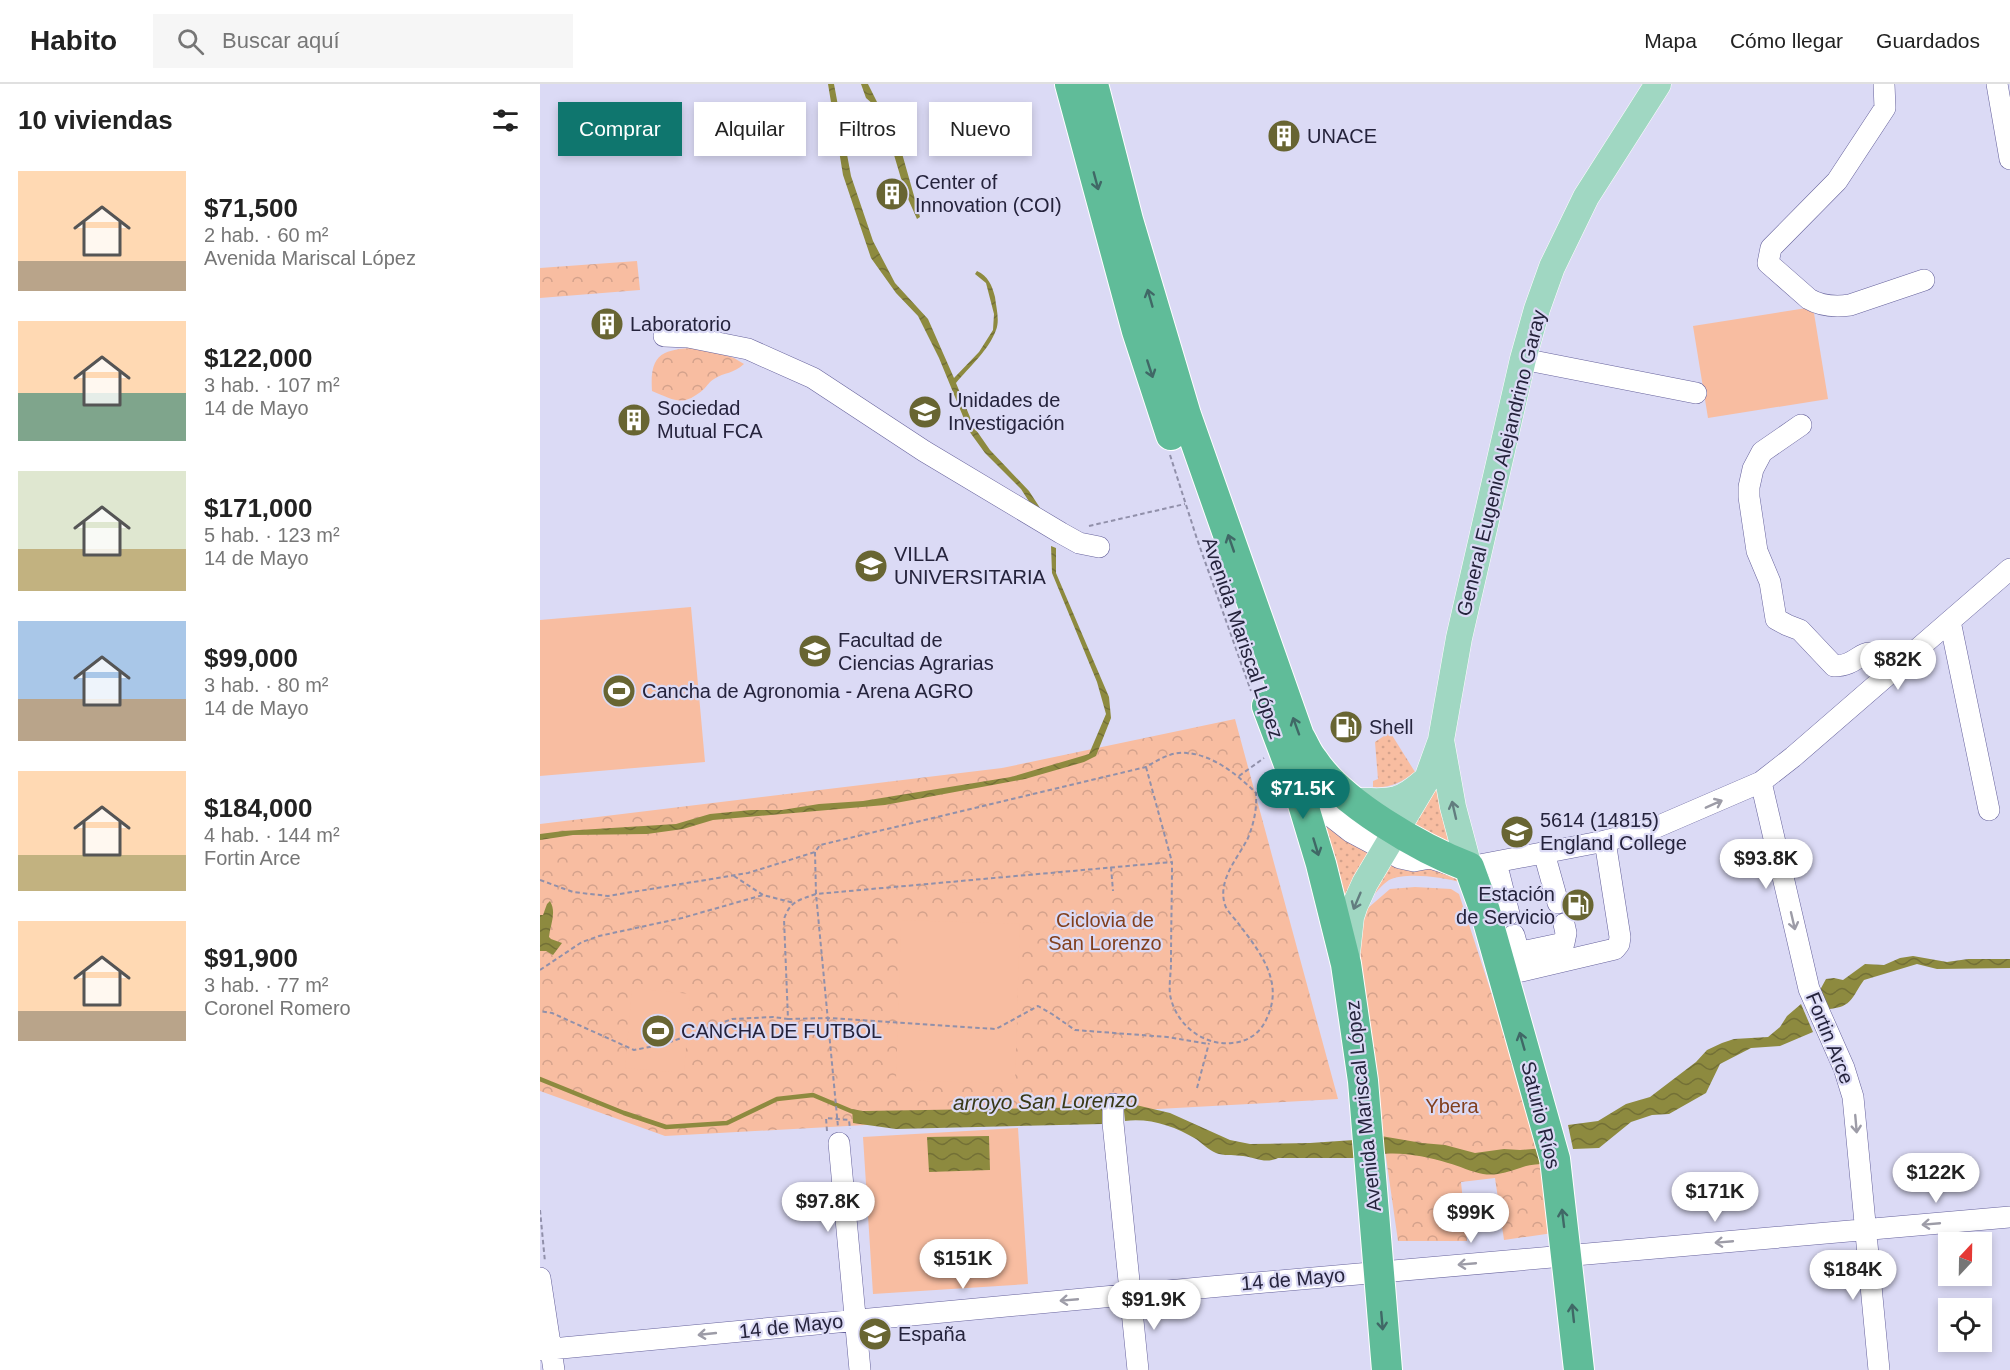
<!DOCTYPE html>
<html lang="es">
<head>
<meta charset="utf-8">
<style>
  :root { --surface:#fff; --page:#f6f6f6; --text:#222; --muted:#767676; --line:#e0e0e0; --accent:#0f766e }
  body { margin:0; font-family:Arial,sans-serif; background:var(--page); color:var(--text); height:100vh; display:flex; flex-direction:column; font-size:22px; white-space:nowrap }
  * { box-sizing:border-box; margin:0 }
  p { font-size:20px; color:var(--muted) }
  .icon { flex:none; width:33px; height:33px; fill:none; stroke:currentColor; stroke-width:2; stroke-linecap:round; stroke-linejoin:round }
  .map { position:relative; flex:1; overflow:hidden }
  .sheet { display:flex; flex-direction:column; background:var(--surface); width:540px }
  .sheet>* { flex:none }
  .hud { position:absolute; left:18px; top:18px; width:570px; height:54px; display:flex; gap:12px }
  .needle { width:39px; rotate:22deg }
  .tools { position:absolute; left:1398px; top:1148px; display:grid; gap:12px }
  .tools a { display:grid; place-items:center; width:54px; height:54px; border-radius:0px; background:var(--surface); box-shadow:0 3px 9px #0003; font-size:30px }
  .price { position:absolute; translate:-50% -51px; padding:0 14px; border-radius:21px; background:#fff; color:#222; font-size:20px; line-height:39px; filter:drop-shadow(0 2px 3px #0008) }
  .price::after { content:''; position:absolute; left:50%; top:36px; width:18px; height:14px; margin-left:-9px; background:inherit; clip-path:polygon(0 0,100% 0,50% 100%) }
  .price.on { background:var(--accent); color:#fff }
  ul { padding:0; list-style:none }
  li { display:flex; align-items:center; gap:18px; height:150px; padding:0 18px }
  li span { display:grid; place-items:center; flex:none; width:168px; height:120px; border-radius:0px; color:#555 }
  li>.icon { margin-inline-start:auto }
  span .icon { width:72px; height:72px; fill:#fffc; stroke-width:1 }
  li b { font-size:26px }
  h2 { display:flex; justify-content:space-between; align-items:center; height:72px; padding:0 18px; font-size:26px }
  .tag { padding:0 21px; border-radius:0px; background:var(--surface); box-shadow:0 3px 9px #0003; font-size:21px; line-height:54px }
  .tag.on { background:var(--accent); color:#fff }
  header { display:flex; align-items:center; gap:36px; box-sizing:border-box; height:84px; padding:0 30px; background:var(--surface); border-bottom:2px solid var(--line) }
  header strong { font-size:28px }
  nav { display:flex; gap:33px; margin-inline-start:auto; font-size:21px }
  .search { width:420px; height:54px; background:var(--page); display:flex; align-items:center; gap:15px; box-sizing:border-box; padding:0 21px; border-radius:0px; color:var(--muted); font-size:22px }
  main { display:flex; flex:1; min-height:0 }
  .map>svg:first-child { display:block }
</style>
</head>
<body>
<header>
<strong>Habito</strong>
<div class="search"><svg class="icon" aria-label="search" viewBox="0 0 24 24"><circle cx="10" cy="10" r="6"/><path d="M15 15l6 6"/></svg>Buscar aquí</div>
<nav><a>Mapa</a><a>Cómo llegar</a><a>Guardados</a></nav>
</header>
<main>
<section class="sheet">
<h2>10 viviendas<svg class="icon" aria-label="filters" viewBox="0 0 24 24"><path d="M4 7h16M4 17h16"/><circle cx="9" cy="7" r="2"/><circle cx="15" cy="17" r="2"/></svg></h2>
<ul>
<li><span style="background:linear-gradient(#ffd9b3 75%,#b9a48a 0)"><svg class="icon" aria-label="home" viewBox="0 0 24 24"><path d="M3 11l9-7 9 7M6 9v11h12V9"/></svg></span><div><b>$71,500</b><p>2 hab. · 60 m²</p><p>Avenida Mariscal López</p></div></li>
<li><span style="background:linear-gradient(#ffd9b3 60%,#7fa58c 0)"><svg class="icon" aria-label="home" viewBox="0 0 24 24"><path d="M3 11l9-7 9 7M6 9v11h12V9"/></svg></span><div><b>$122,000</b><p>3 hab. · 107 m²</p><p>14 de Mayo</p></div></li>
<li><span style="background:linear-gradient(#dfe7d0 65%,#c2b280 0)"><svg class="icon" aria-label="home" viewBox="0 0 24 24"><path d="M3 11l9-7 9 7M6 9v11h12V9"/></svg></span><div><b>$171,000</b><p>5 hab. · 123 m²</p><p>14 de Mayo</p></div></li>
<li><span style="background:linear-gradient(#a9c7e8 65%,#b9a48a 0)"><svg class="icon" aria-label="home" viewBox="0 0 24 24"><path d="M3 11l9-7 9 7M6 9v11h12V9"/></svg></span><div><b>$99,000</b><p>3 hab. · 80 m²</p><p>14 de Mayo</p></div></li>
<li><span style="background:linear-gradient(#ffd9b3 70%,#c2b280 0)"><svg class="icon" aria-label="home" viewBox="0 0 24 24"><path d="M3 11l9-7 9 7M6 9v11h12V9"/></svg></span><div><b>$184,000</b><p>4 hab. · 144 m²</p><p>Fortin Arce</p></div></li>
<li><span style="background:linear-gradient(#ffd9b3 75%,#b9a48a 0)"><svg class="icon" aria-label="home" viewBox="0 0 24 24"><path d="M3 11l9-7 9 7M6 9v11h12V9"/></svg></span><div><b>$91,900</b><p>3 hab. · 77 m²</p><p>Coronel Romero</p></div></li>
</ul>
</section>
<div class="map">
<svg width="1470" height="1286" viewBox="0 0 1470 1286">
  <defs>
    <pattern id="grass-dots" width="8" height="8" patternUnits="userSpaceOnUse" patternTransform="scale(1.5)"><rect width="8" height="8" fill="#f8bda1"/><path d="M2 2h.1M6 6h.1" fill="none" stroke="#d4a28c" stroke-width="1.8" stroke-linecap="round"/></pattern>
    <pattern id="park-crowns" width="20" height="18" patternUnits="userSpaceOnUse" patternTransform="scale(1.5)"><rect width="20" height="18" fill="#f8bda1"/><path d="M2 6a3 3 0 1 1 6 0M12 15a3 3 0 1 1 6 0" fill="none" stroke="#d4a28c"/></pattern>
    <pattern id="water-waves" width="16" height="10" patternUnits="userSpaceOnUse" patternTransform="scale(1.5)"><rect width="16" height="10" fill="#8d8a3f"/><path d="M0 5q4-4 8 0t8 0" fill="none" stroke="#737036"/></pattern>
  </defs>
  <rect width="100%" height="100%" fill="#dbdaf5"/>
  <!-- grass -->
  <path fill="url(#grass-dots)" d="M 850,648 L 875,688 C 861,699 850,704 833,703 L 833,697 L 838,695 L 835,658 Z
    M 895,697 L 911,761 L 874,742 Z
    M 782,737 L 831,765 L 805,813 L 803,812 Z
    M 848,780 L 891,781 L 918,794 L 919,798 C 903,793 865,788 849,796 C 843,800 837,807 832,813 Z"/>
  <!-- park -->
  <path fill="url(#park-crowns)" d="M 97,177 L 100,206 L 0,214 L 0,184 Z
    M 161,263 L 194,274 L 204,280 C 193,290 185,288 174,295 C 170,297 167,302 164,305 C 143,323 136,317 112,307 C 109,265 127,266 161,263 Z
    M 695,635 L 798,1015 L 125,1052 L 0,1007 L 0,740 L 462,684 Z
    M 875,803 L 911,805 L 919,810 L 1000,1058 L 1013,1149 L 964,1156 L 955,1094 L 921,1098 L 927,1157 L 858,1157 L 818,878 L 817,851 L 828,824 L 850,805 Z"/>
  <!-- pitch -->
  <path fill="#f8bda1" d="M 1273,223 L 1288,315 L 1168,334 L 1153,242 Z
    M 151,523 L 165,678 L 0,692 L 0,536 Z
    M 361,836 L 480,840 L 475,1000 L 356,996 Z
    M 92,904 L 150,910 L 144,989 L 85,984 Z
    M 478,1044 L 488,1200 L 333,1210 L 323,1053 Z"/>
  <!-- water -->
  <path fill="url(#water-waves)" d="M 288,0 L 294,0 L 311,92 L 333,157 L 355,199 L 388,235 L 414,294 L 439,268 L 453,246 L 454,230 L 446,199 L 435,190 L 437,187 C 448,192 452,201 455,213 C 456,223 460,236 456,246 C 449,266 429,283 416,299 L 434,343 L 450,366 L 489,407 L 504,430 L 497,430 L 481,405 L 445,369 L 429,347 L 399,274 L 378,232 L 356,209 L 331,174 L 303,91 Z
    M 321,0 L 328,0 L 337,18 L 350,27 L 380,133 L 377,135 L 365,108 L 341,27 L 326,14 Z
    M 511,462 L 516,464 L 516,489 L 569,613 L 571,634 L 556,672 L 544,678 L 485,695 L 345,721 L 173,736 L 143,745 L 107,750 L 33,751 L 0,756 L 0,750 L 23,747 L 136,740 L 170,730 L 211,726 L 242,726 L 279,720 L 323,717 L 471,693 L 549,670 L 566,630 L 557,598 L 512,489 Z
    M 10,817 C 17,829 10,841 9,853 L 11,855 L 22,859 L 13,871 L 6,867 L 0,867 L 0,831 L 3,831 L 7,820 Z
    M 1373,872 L 1407,878 L 1428,875 L 1470,875 L 1470,884 L 1397,885 L 1377,880 L 1324,896 C 1312,912 1313,923 1289,925 L 1280,906 L 1286,895 L 1294,894 L 1303,896 L 1325,880 L 1344,881 L 1360,874 Z
    M 1261,920 L 1273,948 L 1240,962 L 1211,964 L 1180,980 L 1166,1009 L 1129,1030 L 1112,1031 L 1091,1038 L 1059,1064 L 1033,1065 L 1028,1041 L 1058,1037 L 1086,1020 L 1110,1013 L 1156,978 L 1167,966 L 1182,959 L 1194,955 L 1228,953 L 1240,943 L 1247,932 Z
    M 583,1018 L 630,1029 L 690,1056 L 710,1060 L 770,1059 L 814,1056 L 816,1074 L 738,1074 C 725,1080 717,1074 703,1072 C 695,1071 687,1072 679,1070 C 671,1068 663,1060 656,1055 C 634,1042 610,1034 585,1037 Z
    M 562,1023 L 563,1040 L 356,1045 L 313,1039 L 312,1025 L 323,1027 Z
    M 449,1052 L 450,1086 L 389,1088 L 387,1053 Z
    M 841,1052 L 882,1059 L 905,1061 L 935,1069 L 964,1065 L 980,1066 L 1004,1064 L 1007,1079 C 998,1081 988,1080 980,1084 C 967,1088 957,1092 943,1090 C 931,1088 920,1082 908,1079 C 888,1073 864,1068 843,1070 Z"/>
  <g fill="none" stroke-linecap="round" stroke-linejoin="round">
    <!-- stream -->
    <path stroke="#8d8a3f" stroke-width="4.5" d="M 0,995 L 84,1029 L 126,1043 L 187,1039 L 237,1015 L 273,1011 L 318,1030"/>
    <defs>
      <path id="minor" d="M 1344,0 L 1345,24 L 1297,97 L 1231,164 L 1228,179 L 1269,215 C 1281,222 1296,223 1310,221 L 1384,196
        M 1457,0 L 1470,75
        M 124,252 L 148,253 L 208,265 L 273,294 L 384,367 L 521,449 L 539,459 L 559,463
        M 983,275 L 1156,309
        M 1261,341 L 1222,368 L 1213,385 L 1209,403 L 1209,413 L 1217,467 L 1230,498 L 1236,535 L 1247,541 L 1260,546 L 1294,582 C 1325,582 1321,551 1353,585
        M 1410,537 L 1449,726
        M 1221,698 L 1269,905 L 1304,984 L 1313,1013 L 1339,1286
        M 760,708 L 811,748 L 860,774 L 874,777 L 890,774 L 918,783 L 929,783 L 1065,757 L 1112,745 L 1221,698 L 1253,673 L 1470,485
        M 1004,769 L 1018,819
        M 956,778 L 969,830
        M 974,851 L 979,869
        M 958,873 L 1024,859 L 1026,849 L 1024,840
        M 977,888 L 1075,865 L 1079,860 L 1080,853 L 1065,757
        M 573,1020 L 573,1039 L 598,1286
        M 299,1059 L 320,1286
        M 0,1194 L 14,1286
        M 0,1266 L 670,1203 L 1470,1133"/>
      <path id="major" d="M 812,717 C 845,716 855,723 882,699
        M 929,783 L 913,723 L 901,656 L 919,554 L 983,275 L 997,225 L 1012,183 L 1046,113 L 1118,0
        M 807,870 L 811,833 L 815,821 L 825,799 L 887,695 L 900,659"/>
      <path id="highway" d="M 530,0 L 597,247 L 631,351
        M 553,0 L 588,136 L 646,331 L 759,652 C 764,660 767,669 773,676 C 801,719 881,765 929,783 L 945,827 L 1015,1075 L 1039,1286
        M 727,622 L 759,707 L 781,780 L 806,880 L 823,997 L 847,1286"/>
    </defs>
    <!-- minor casing -->
    <use href="#minor" stroke="#66629c" stroke-width="22"/>
    <!-- major casing -->
    <use href="#major" stroke="#fff" stroke-width="27"/>
    <!-- highway casing -->
    <use href="#highway" stroke="#fff" stroke-width="32"/>
    <!-- path -->
    <path stroke="#9190aa" stroke-width="2" stroke-dasharray="4.5 3" stroke-linecap="butt" d="M 630,371 L 657,455 L 711,607
      M 549,442 L 645,420
      M 606,683 L 632,778
      M 699,692 L 724,674
      M 275,768 L 276,810 L 298,1043
      M 571,783 L 573,807
      M 194,792 L 223,811 L 254,819
      M 0,796 L 33,808 L 68,812 L 208,789 L 275,768 L 280,761 L 606,683 C 618,676 632,667 647,669 C 673,671 698,691 716,709 C 717,725 714,739 708,754 C 698,774 677,796 685,821 C 687,827 694,834 698,839 C 717,864 741,893 730,926 C 724,945 713,957 692,959 C 664,962 638,942 631,915 C 628,905 631,890 631,879 C 631,845 632,812 632,778 L 276,810 C 259,816 250,817 244,835 L 248,935 L 233,933 L 192,935 L 125,960 L 94,966 L 12,929 L 0,927
      M 0,886 L 42,858 L 59,852 L 142,834 L 223,811
      M 248,935 L 288,934 L 456,945 L 498,922 L 512,930 L 535,946 L 627,953 L 669,960
      M 657,1004 L 669,959
      M 287,1047 L 286,1034 L 309,1036 L 310,1045
      M 0,1126 L 5,1178"/>
    <!-- minor -->
    <use href="#minor" stroke="#fff" stroke-width="21"/>
    <!-- major -->
    <use href="#major" stroke="#a0d7c2" stroke-width="26"/>
    <!-- highway -->
    <use href="#highway" stroke="#60bc99" stroke-width="30"/>
  </g>
  <!-- one-way arrows -->
  <defs><path id="oneway-shaft" d="M-6 0H5M1.5-3L5.5 0L1.5 3" fill="none" stroke-width="1.6" stroke-linecap="round" stroke-linejoin="round" transform="scale(1.5)"/></defs>
  <g stroke="#406866">
    <use href="#oneway-shaft" transform="translate(556 97) rotate(75)"/>
    <use href="#oneway-shaft" transform="translate(610 214) rotate(-106)"/>
    <use href="#oneway-shaft" transform="translate(610 285) rotate(72)"/>
    <use href="#oneway-shaft" transform="translate(691 459) rotate(-109)"/>
    <use href="#oneway-shaft" transform="translate(756 642) rotate(-110)"/>
    <use href="#oneway-shaft" transform="translate(776 763) rotate(73)"/>
    <use href="#oneway-shaft" transform="translate(982 957) rotate(-106)"/>
    <use href="#oneway-shaft" transform="translate(1023 1134) rotate(-97)"/>
    <use href="#oneway-shaft" transform="translate(1033 1229) rotate(-96)"/>
    <use href="#oneway-shaft" transform="translate(842 1237) rotate(85)"/>
  </g>
  <g stroke="#9d9ca7">
    <use href="#oneway-shaft" transform="translate(1174 720) rotate(-24)"/>
    <use href="#oneway-shaft" transform="translate(1253 837) rotate(77)"/>
    <use href="#oneway-shaft" transform="translate(1316 1040) rotate(85)"/>
    <use href="#oneway-shaft" transform="translate(1391 1140) rotate(175)"/>
    <use href="#oneway-shaft" transform="translate(1184 1158) rotate(175)"/>
    <use href="#oneway-shaft" transform="translate(927 1180) rotate(175)"/>
    <use href="#oneway-shaft" transform="translate(529 1216) rotate(175)"/>
    <use href="#oneway-shaft" transform="translate(167 1250) rotate(174)"/>
  </g>
  <g stroke="#627d7f">
    <use href="#oneway-shaft" transform="translate(914 726) rotate(-103)"/>
    <use href="#oneway-shaft" transform="translate(817 817) rotate(113)"/>
  </g>
  <!-- icons -->
  <defs>
    <symbol id="building-disc" viewBox="-11 -11 22 22"><circle r="9.5" fill="#686532" stroke="#dbdaf5"/><path d="M-4-6H4V6H1V3H-1V6H-4ZM-2.5-4.3h1.7v1.8h-1.7ZM.8-4.3h1.7v1.8H.8ZM-2.5-1h1.7V.8h-1.7ZM.8-1h1.7V.8H.8Z" fill="#fff"/></symbol>
    <symbol id="university-disc" viewBox="-11 -11 22 22"><circle r="9.5" fill="#686532" stroke="#dbdaf5"/><path d="M0-5L7-2L0 1L-7-2ZM-4 1L0 2.5L4 1V4Q0 6-4 4Z" fill="#fff"/></symbol>
    <symbol id="stadium-disc" viewBox="-11 -11 22 22"><circle r="9.5" fill="#686532" stroke="#dbdaf5"/><path d="M0-5a6.5 5 0 1 0 0 10a6.5 5 0 1 0 0-10ZM-3.5-1.8h7v3.6h-7Z" fill="#fff"/></symbol>
    <symbol id="fuel-disc" viewBox="-11 -11 22 22"><circle r="9.5" fill="#686532" stroke="#dbdaf5"/><path d="M-5.5-6h7V0h2V4h1.3V-2.5L3-4.5l.8-.8L6-3V5H2.5V1h-1V6h-7ZM-4.2-4.7v3.2H.2V-4.7Z" fill="#fff"/></symbol>
    <symbol id="school-disc" viewBox="-11 -11 22 22"><circle r="9.5" fill="#686532" stroke="#dbdaf5"/><path d="M0-5L7-2L0 1L-7-2ZM-4 1L0 2.5L4 1V4Q0 6-4 4Z" fill="#fff"/></symbol>
  </defs>
  <g fill-rule="evenodd">
    <use href="#building-disc" x="725" y="33" width="38" height="38"/>
    <use href="#building-disc" x="333" y="91" width="38" height="38"/>
    <use href="#building-disc" x="48" y="221" width="38" height="38"/>
    <use href="#university-disc" x="366" y="309" width="38" height="38"/>
    <use href="#building-disc" x="75" y="317" width="38" height="38"/>
    <use href="#university-disc" x="312" y="463" width="38" height="38"/>
    <use href="#university-disc" x="256" y="548" width="38" height="38"/>
    <use href="#stadium-disc" x="60" y="588" width="38" height="38"/>
    <use href="#fuel-disc" x="787" y="624" width="38" height="38"/>
    <use href="#school-disc" x="958" y="729" width="38" height="38"/>
    <use href="#fuel-disc" x="1019" y="802" width="38" height="38"/>
    <use href="#stadium-disc" x="99" y="928" width="38" height="38"/>
    <use href="#school-disc" x="316" y="1231" width="38" height="38"/>
  </g>
  <g text-anchor="middle" dominant-baseline="central" stroke-width="4.5" stroke-linejoin="round" paint-order="stroke">
    <!-- poi labels -->
    <g font-size="20" fill="#25233c" stroke="#dbdaf5" text-anchor="start">
      <text x="767" y="52">UNACE</text>
      <text x="375" y="98">Center of<tspan x="375" dy="23">Innovation (COI)</tspan></text>
      <text x="90" y="240">Laboratorio</text>
      <text x="408" y="316">Unidades de<tspan x="408" dy="23">Investigación</tspan></text>
      <text x="117" y="324">Sociedad<tspan x="117" dy="23">Mutual FCA</tspan></text>
      <text x="354" y="470">VILLA<tspan x="354" dy="23">UNIVERSITARIA</tspan></text>
      <text x="298" y="556">Facultad de<tspan x="298" dy="23">Ciencias Agrarias</tspan></text>
      <text x="102" y="607">Cancha de Agronomia - Arena AGRO</text>
      <text x="829" y="643">Shell</text>
      <text x="1000" y="736">5614 (14815)<tspan x="1000" dy="23">England College</tspan></text>
      <text x="1015" y="810" text-anchor="end">Estación<tspan x="1015" dy="23">de Servicio</tspan></text>
      <text x="141" y="947">CANCHA DE FUTBOL</text>
      <text x="358" y="1250">España</text>
    </g>
    <!-- street labels -->
    <g font-size="20" fill="#25233c" stroke="#dbdaf5">
      <text transform="translate(961 379) rotate(-76)">General Eugenio Alejandrino Garay</text>
      <text transform="translate(703 554) rotate(71)">Avenida Mariscal López</text>
      <text transform="translate(1290 954) rotate(68)">Fortin Arce</text>
      <text transform="translate(823 1022) rotate(-96)">Avenida Mariscal López</text>
      <text transform="translate(1001 1031) rotate(76)">Saturio Ríos</text>
      <text transform="translate(753 1195) rotate(-5)">14 de Mayo</text>
      <text transform="translate(251 1242) rotate(-6)">14 de Mayo</text>
    </g>
    <!-- park labels -->
    <g font-size="20" fill="#813f1d" stroke="#dbdaf5">
      <text x="565" y="836">Ciclovia de<tspan x="565" dy="23">San Lorenzo</tspan></text>
      <text x="912" y="1022">Ybera</text>
    </g>
    <!-- water labels -->
    <g font-size="21" font-style="italic" fill="#393816" stroke="#dbdaf5">
      <text transform="translate(505 1017) rotate(-1)">arroyo San Lorenzo</text>
    </g>
  </g>
</svg>
<div class="tools">
<a><svg class="needle" viewBox="-14 -14 28 28"><path d="M0-13l5 13h-10z" fill="#e53935"/><path d="M0 13l5-13h-10z" fill="#767676"/></svg></a>
<a><svg class="icon" aria-label="locate" viewBox="0 0 24 24"><circle cx="12" cy="12" r="6"/><path d="M12 2v4M12 18v4M2 12h4M18 12h4"/></svg></a>
</div>
<b class="price" style="left:1358px;top:607px">$82K</b>
<b class="price on" style="left:763px;top:736px">$71.5K</b>
<b class="price" style="left:1226px;top:806px">$93.8K</b>
<b class="price" style="left:1396px;top:1120px">$122K</b>
<b class="price" style="left:1175px;top:1139px">$171K</b>
<b class="price" style="left:288px;top:1149px">$97.8K</b>
<b class="price" style="left:931px;top:1160px">$99K</b>
<b class="price" style="left:423px;top:1206px">$151K</b>
<b class="price" style="left:1313px;top:1217px">$184K</b>
<b class="price" style="left:614px;top:1247px">$91.9K</b>
<div class="hud">
<a class="tag on">Comprar</a>
<a class="tag">Alquilar</a>
<a class="tag">Filtros</a>
<a class="tag">Nuevo</a>
</div>
</div>
</main>
</body>
</html>
